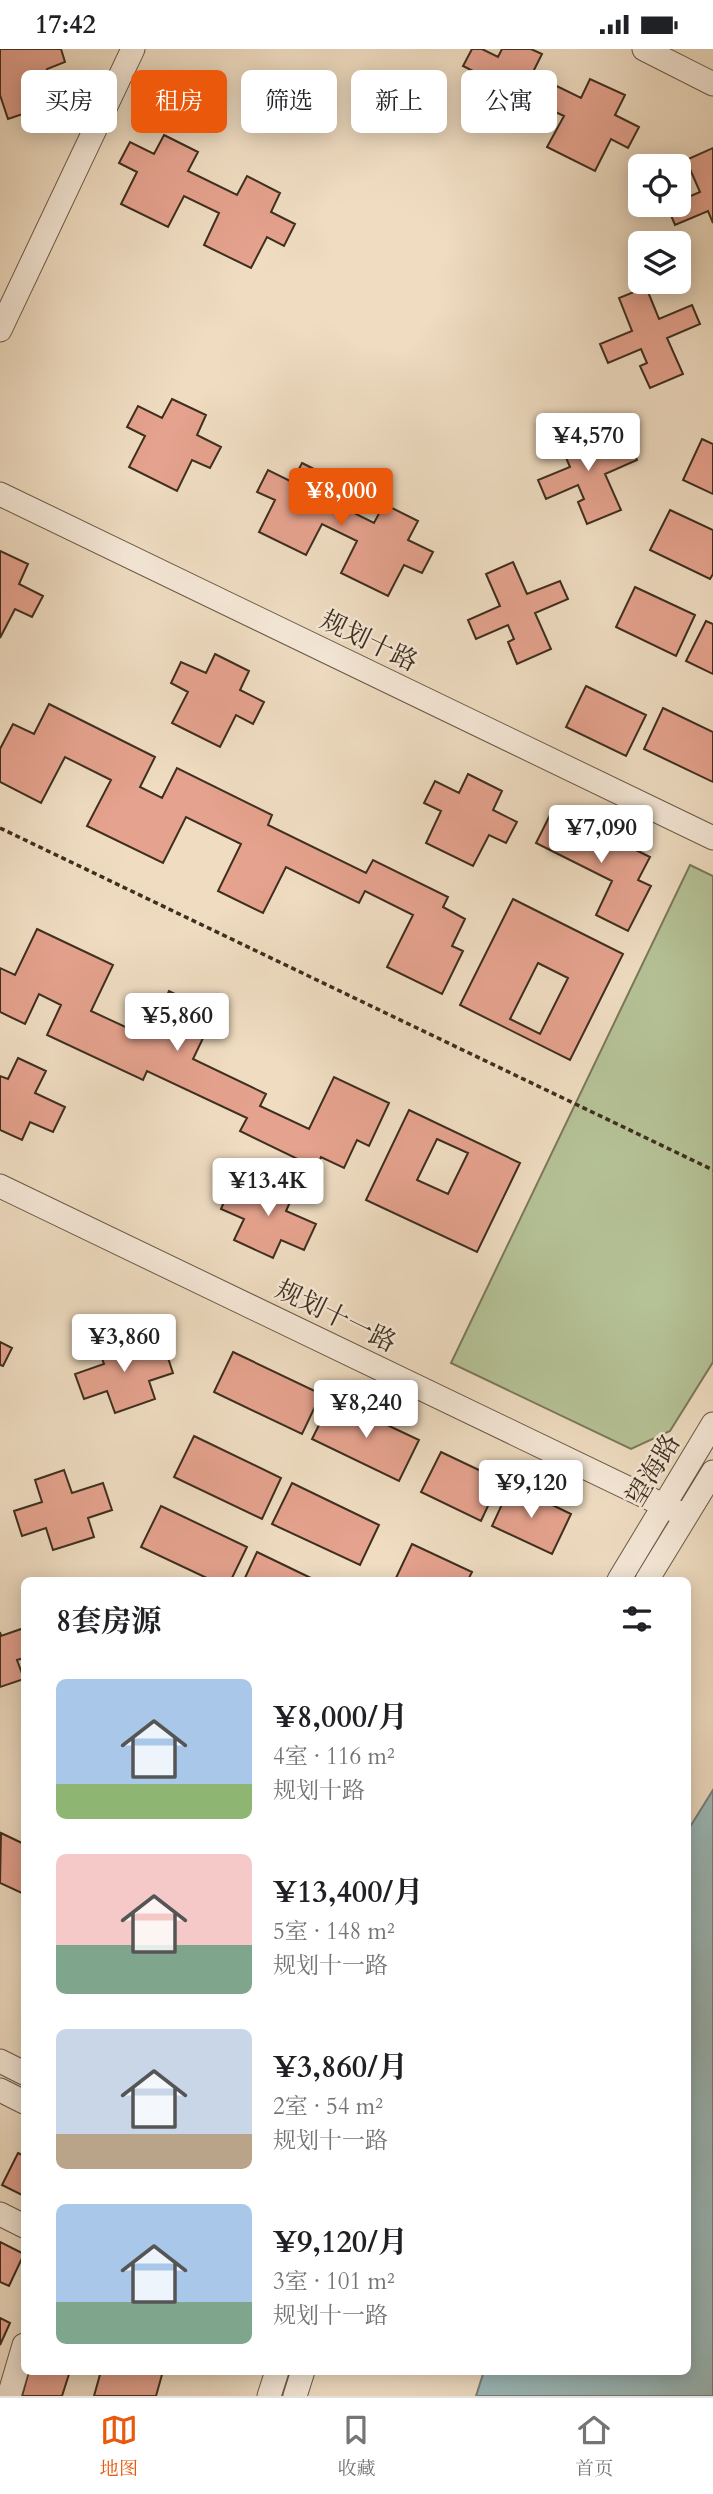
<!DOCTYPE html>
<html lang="zh">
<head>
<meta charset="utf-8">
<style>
  :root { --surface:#fff; --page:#f2f2f2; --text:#202124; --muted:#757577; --line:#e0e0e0; --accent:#ea580c }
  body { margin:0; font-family:Cardo,"Noto Serif SC",serif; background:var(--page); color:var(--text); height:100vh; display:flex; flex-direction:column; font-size:26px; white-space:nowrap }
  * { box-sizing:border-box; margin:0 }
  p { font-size:23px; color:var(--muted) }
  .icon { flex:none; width:38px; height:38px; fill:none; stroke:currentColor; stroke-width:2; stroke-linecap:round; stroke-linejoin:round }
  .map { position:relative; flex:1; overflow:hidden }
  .details { position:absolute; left:21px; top:1528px; width:670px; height:798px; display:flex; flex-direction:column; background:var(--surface); border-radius:10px; box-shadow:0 4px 18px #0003 }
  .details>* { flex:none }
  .hud { position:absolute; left:21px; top:21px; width:672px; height:63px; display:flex; gap:14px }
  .buttons { position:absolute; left:628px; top:105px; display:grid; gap:14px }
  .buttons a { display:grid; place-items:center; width:63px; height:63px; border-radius:10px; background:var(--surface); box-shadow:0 4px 18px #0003; font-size:35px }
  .price { position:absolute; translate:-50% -60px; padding:0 16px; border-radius:7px; background:#fff; color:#222; font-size:23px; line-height:46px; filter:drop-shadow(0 2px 4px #0008) }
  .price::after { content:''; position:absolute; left:50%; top:42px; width:21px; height:16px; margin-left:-10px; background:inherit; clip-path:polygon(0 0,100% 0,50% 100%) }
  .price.selected { background:var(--accent); color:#fff }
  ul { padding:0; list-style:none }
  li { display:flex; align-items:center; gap:21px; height:175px; padding:0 35px }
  li span { display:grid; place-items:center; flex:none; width:196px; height:140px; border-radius:10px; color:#555 }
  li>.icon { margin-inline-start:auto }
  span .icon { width:84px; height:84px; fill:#fffc; stroke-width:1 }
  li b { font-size:30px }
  h2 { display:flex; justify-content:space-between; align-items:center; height:84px; padding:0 35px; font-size:30px }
  .pill { padding:0 24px; border-radius:10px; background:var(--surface); box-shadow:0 4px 18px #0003; font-size:24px; line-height:63px }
  .pill.selected { background:var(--accent); color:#fff }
  .status { display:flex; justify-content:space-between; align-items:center; height:49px; padding:0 35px; background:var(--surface); direction:ltr }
  .status svg { height:19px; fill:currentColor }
  .dock { display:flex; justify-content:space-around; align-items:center; height:98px; border-top:2px solid var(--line); background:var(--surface); font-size:19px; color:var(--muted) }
  .dock a { display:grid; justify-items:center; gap:4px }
  .dock .selected { color:var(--accent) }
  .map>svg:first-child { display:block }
</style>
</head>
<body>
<div class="status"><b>17:42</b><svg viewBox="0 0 49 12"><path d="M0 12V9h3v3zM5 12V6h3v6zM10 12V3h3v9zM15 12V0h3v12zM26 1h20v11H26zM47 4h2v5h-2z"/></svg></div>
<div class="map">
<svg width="713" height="2347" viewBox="0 0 713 2347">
  <rect width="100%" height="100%" fill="#efdcc1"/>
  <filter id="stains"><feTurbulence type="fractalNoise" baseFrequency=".00286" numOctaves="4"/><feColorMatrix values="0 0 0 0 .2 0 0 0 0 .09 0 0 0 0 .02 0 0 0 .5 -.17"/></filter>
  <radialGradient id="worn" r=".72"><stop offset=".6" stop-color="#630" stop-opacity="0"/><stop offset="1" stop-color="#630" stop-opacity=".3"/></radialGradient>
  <!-- green -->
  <path fill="#b5c296" stroke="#7a785a" stroke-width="2" d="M 690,816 L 713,827 L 713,1313 L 670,1382 L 631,1400 L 451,1314 Z"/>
  <!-- water -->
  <path fill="#9cbaba" stroke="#76827c" stroke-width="2" d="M 713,1741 L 713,2347 L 476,2347 L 484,2322 L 688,2322 L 688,1781 Z"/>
  <!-- building -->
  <path fill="#e5a28e" stroke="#3e2f1e" stroke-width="2" fill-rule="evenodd" d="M 0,0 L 61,0 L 65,13 L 47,20 L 58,53 L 8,70 L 0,46 Z
    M 472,0 L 482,0 L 498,8 L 502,0 L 531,0 L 542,5 L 532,25 L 581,49 L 590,30 L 625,46 L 615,66 L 639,78 L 628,99 L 611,90 L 595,122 L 547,98 L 564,67 L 528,50 L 512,81 L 465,57 L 481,26 L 463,17 Z
    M 164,86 L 198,103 L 188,122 L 237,146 L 247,127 L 280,144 L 271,163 L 295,175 L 284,197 L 267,188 L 251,219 L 204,196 L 219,164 L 184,147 L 168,178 L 121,155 L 137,123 L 119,114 L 130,93 L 154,105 Z
    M 713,99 L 713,174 L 708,162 L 675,176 L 667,157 L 679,156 L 679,152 L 700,143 L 686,111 Z
    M 646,238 L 659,270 L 692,256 L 700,275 L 667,289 L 683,325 L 650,339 L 640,317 L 647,314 L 641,300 L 608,314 L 600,295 L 632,282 L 619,249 Z
    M 172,350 L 206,366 L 197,386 L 221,398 L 210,419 L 192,411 L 177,442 L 129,418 L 145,387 L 127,378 L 138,357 L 162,369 Z
    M 583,374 L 597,406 L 629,392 L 637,411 L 605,425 L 621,461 L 587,475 L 578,453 L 584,450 L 578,436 L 546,450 L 538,431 L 570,418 L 556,385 Z
    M 702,390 L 713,395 L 713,445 L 683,431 Z
    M 302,414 L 336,431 L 326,450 L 374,474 L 384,455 L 418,472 L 408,491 L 433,503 L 422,524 L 404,516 L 388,547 L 341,524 L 357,492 L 322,475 L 306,506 L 259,483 L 275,451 L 257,443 L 268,421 L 292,433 Z
    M 670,461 L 713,481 L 713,525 L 710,530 L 650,501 Z
    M 0,502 L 28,515 L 19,535 L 43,547 L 32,568 L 15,560 L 0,589 Z
    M 513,513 L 527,545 L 560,532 L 568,550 L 535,564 L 551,600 L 517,615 L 508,593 L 514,590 L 508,576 L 476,590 L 468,571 L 500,557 L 486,525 Z
    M 635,538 L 695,566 L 676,607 L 616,578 Z
    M 706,572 L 713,575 L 713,625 L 686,612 Z
    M 215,605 L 249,622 L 240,641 L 264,653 L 253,675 L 236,666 L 220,698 L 172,674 L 188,643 L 171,634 L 181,613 L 206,624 Z
    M 586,637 L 646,666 L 626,707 L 566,678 Z
    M 49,655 L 155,708 L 140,738 L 162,749 L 177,719 L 272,766 L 268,776 L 366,824 L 373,811 L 448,848 L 443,858 L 465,870 L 452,897 L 463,902 L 442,945 L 387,918 L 413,866 L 365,842 L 359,854 L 286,818 L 263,864 L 218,842 L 241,795 L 186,768 L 163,814 L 87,777 L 111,731 L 65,708 L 41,754 L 0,733 L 0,700 L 13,675 L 34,685 Z
    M 663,659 L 713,683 L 713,733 L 644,700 Z
    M 468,725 L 502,742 L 493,761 L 517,773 L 506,794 L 489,786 L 473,817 L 426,794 L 441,762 L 424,754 L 435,732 L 459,744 Z
    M 553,760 L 650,808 L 638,831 L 651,837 L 628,882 L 596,866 L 612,832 L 536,794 Z
    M 513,850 L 623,905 L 570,1011 L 460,956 ZM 538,914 L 568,929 L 540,985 L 510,970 Z
    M 37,880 L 113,916 L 91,962 L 147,988 L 169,942 L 215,964 L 193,1010 L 266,1045 L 260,1057 L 309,1080 L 334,1028 L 389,1054 L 369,1097 L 357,1091 L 344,1119 L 321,1108 L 316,1119 L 240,1082 L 247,1069 L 147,1022 L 143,1031 L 47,986 L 61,956 L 39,945 L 25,975 L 0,963 L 0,919 L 15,926 Z
    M 18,1009 L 46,1022 L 35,1044 L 65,1058 L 53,1083 L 30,1073 L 22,1091 L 0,1081 L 0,1027 L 8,1030 Z
    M 409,1061 L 520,1114 L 477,1203 L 366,1151 ZM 437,1090 L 468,1104 L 448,1145 L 417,1131 Z
    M 268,1127 L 296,1140 L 286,1162 L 316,1175 L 304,1201 L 281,1191 L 273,1209 L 234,1191 L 244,1170 L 221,1160 L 231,1136 L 259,1148 Z
    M 125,1284 L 133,1307 L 164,1297 L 173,1324 L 149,1332 L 155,1350 L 115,1364 L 107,1342 L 84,1350 L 75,1325 L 104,1315 L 96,1293 Z
    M 0,1293 L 12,1299 L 3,1317 L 0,1316 Z
    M 233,1303 L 321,1345 L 302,1385 L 214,1343 Z
    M 332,1350 L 419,1391 L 399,1432 L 312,1390 Z
    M 194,1387 L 281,1429 L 262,1470 L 174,1428 Z
    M 441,1403 L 500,1431 L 481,1472 L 421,1443 Z
    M 64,1421 L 72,1444 L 103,1434 L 112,1461 L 88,1469 L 94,1488 L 53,1501 L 46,1479 L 22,1487 L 14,1462 L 42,1453 L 35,1431 Z
    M 292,1434 L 379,1476 L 360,1516 L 272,1475 Z
    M 511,1436 L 571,1465 L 552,1505 L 492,1477 Z
    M 161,1457 L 247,1498 L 231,1531 L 211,1531 L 141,1498 Z
    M 412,1495 L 472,1523 L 468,1531 L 395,1531 Z
    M 257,1503 L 315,1531 L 244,1531 Z
    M 24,1579 L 24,1609 L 17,1611 L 24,1630 L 0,1638 L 0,1583 L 1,1587 Z
    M 1,1784 L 24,1795 L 24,1845 L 0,1834 Z
    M 18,2104 L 24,2107 L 24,2147 L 2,2136 Z
    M 0,2193 L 24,2205 L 9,2237 L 0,2233 Z
    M 0,2269 L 10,2274 L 0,2296 Z
    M 29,2322 L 70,2322 L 62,2347 L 22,2347 Z
    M 101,2322 L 163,2322 L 156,2347 L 94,2347 Z"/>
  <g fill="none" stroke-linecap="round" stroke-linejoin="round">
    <defs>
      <path id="minor" d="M 644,0 L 713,35
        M 0,281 L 133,0
        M 0,445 L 713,789
        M 0,1137 L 686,1467
        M 619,1531 L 713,1375
        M 647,1531 L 713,1423
        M 0,2012 L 24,2024
        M 0,2041 L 24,2053
        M 0,2165 L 24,2177
        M 9,2347 L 24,2296
        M 269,2347 L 277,2322
        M 295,2347 L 303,2322"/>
    </defs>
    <!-- minor casing -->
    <use href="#minor" stroke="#6a5a47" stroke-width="25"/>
    <!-- path -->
    <path stroke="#3e2f1e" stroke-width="3.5" stroke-dasharray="5 3.5" stroke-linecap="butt" d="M 0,779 L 713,1121"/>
    <!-- minor -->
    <use href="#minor" stroke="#f5e8d7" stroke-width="23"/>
  </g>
  <g text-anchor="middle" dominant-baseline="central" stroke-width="5" stroke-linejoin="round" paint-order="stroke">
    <!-- street labels -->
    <g font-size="26" fill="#3e2f1e" stroke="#f5e8d7">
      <text transform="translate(369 592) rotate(26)">规划十路</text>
      <text transform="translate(336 1267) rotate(26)">规划十一路</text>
      <text transform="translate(653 1421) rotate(-59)">望海路</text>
    </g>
  </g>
  <rect width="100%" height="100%" filter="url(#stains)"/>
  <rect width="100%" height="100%" fill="url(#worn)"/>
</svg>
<div class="buttons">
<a><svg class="icon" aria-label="locate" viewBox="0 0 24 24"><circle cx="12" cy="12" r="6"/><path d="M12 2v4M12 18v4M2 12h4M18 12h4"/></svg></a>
<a><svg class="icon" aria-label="layers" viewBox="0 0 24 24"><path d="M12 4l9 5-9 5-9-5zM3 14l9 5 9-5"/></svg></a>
</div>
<b class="price" style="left:588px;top:424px">¥4,570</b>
<b class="price selected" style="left:341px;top:479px">¥8,000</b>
<b class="price" style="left:601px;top:816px">¥7,090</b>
<b class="price" style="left:177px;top:1004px">¥5,860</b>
<b class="price" style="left:268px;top:1169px">¥13.4K</b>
<b class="price" style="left:124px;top:1325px">¥3,860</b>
<b class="price" style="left:366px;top:1391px">¥8,240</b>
<b class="price" style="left:531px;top:1471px">¥9,120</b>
<div class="hud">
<a class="pill">买房</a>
<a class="pill selected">租房</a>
<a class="pill">筛选</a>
<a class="pill">新上</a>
<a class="pill">公寓</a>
</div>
<section class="details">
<h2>8套房源<svg class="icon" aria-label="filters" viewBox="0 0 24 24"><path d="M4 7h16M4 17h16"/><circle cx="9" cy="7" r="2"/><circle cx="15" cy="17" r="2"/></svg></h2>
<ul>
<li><span style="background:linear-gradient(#a9c7e8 75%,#8fb573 0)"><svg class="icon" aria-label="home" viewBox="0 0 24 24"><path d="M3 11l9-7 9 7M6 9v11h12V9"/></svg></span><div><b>¥8,000/月</b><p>4室 · 116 m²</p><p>规划十路</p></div></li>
<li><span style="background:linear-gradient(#f6c9c9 65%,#7fa58c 0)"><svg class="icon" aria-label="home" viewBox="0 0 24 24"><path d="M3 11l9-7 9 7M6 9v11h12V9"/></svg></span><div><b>¥13,400/月</b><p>5室 · 148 m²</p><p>规划十一路</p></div></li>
<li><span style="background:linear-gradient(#c9d6e8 75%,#b9a48a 0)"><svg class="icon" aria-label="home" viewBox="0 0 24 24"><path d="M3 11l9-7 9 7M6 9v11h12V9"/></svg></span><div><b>¥3,860/月</b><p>2室 · 54 m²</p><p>规划十一路</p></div></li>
<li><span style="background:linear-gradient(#a9c7e8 70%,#7fa58c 0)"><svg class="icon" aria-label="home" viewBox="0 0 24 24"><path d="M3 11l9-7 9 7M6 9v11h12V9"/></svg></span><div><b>¥9,120/月</b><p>3室 · 101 m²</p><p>规划十一路</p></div></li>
</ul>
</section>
</div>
<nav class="dock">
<a class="selected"><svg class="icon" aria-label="map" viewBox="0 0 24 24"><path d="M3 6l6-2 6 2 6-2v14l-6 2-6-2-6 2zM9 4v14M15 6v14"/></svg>地图</a>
<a><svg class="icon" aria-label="saved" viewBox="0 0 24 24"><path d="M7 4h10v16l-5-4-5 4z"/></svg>收藏</a>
<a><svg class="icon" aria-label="home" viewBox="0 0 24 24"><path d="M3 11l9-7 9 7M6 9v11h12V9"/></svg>首页</a>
</nav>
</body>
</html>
